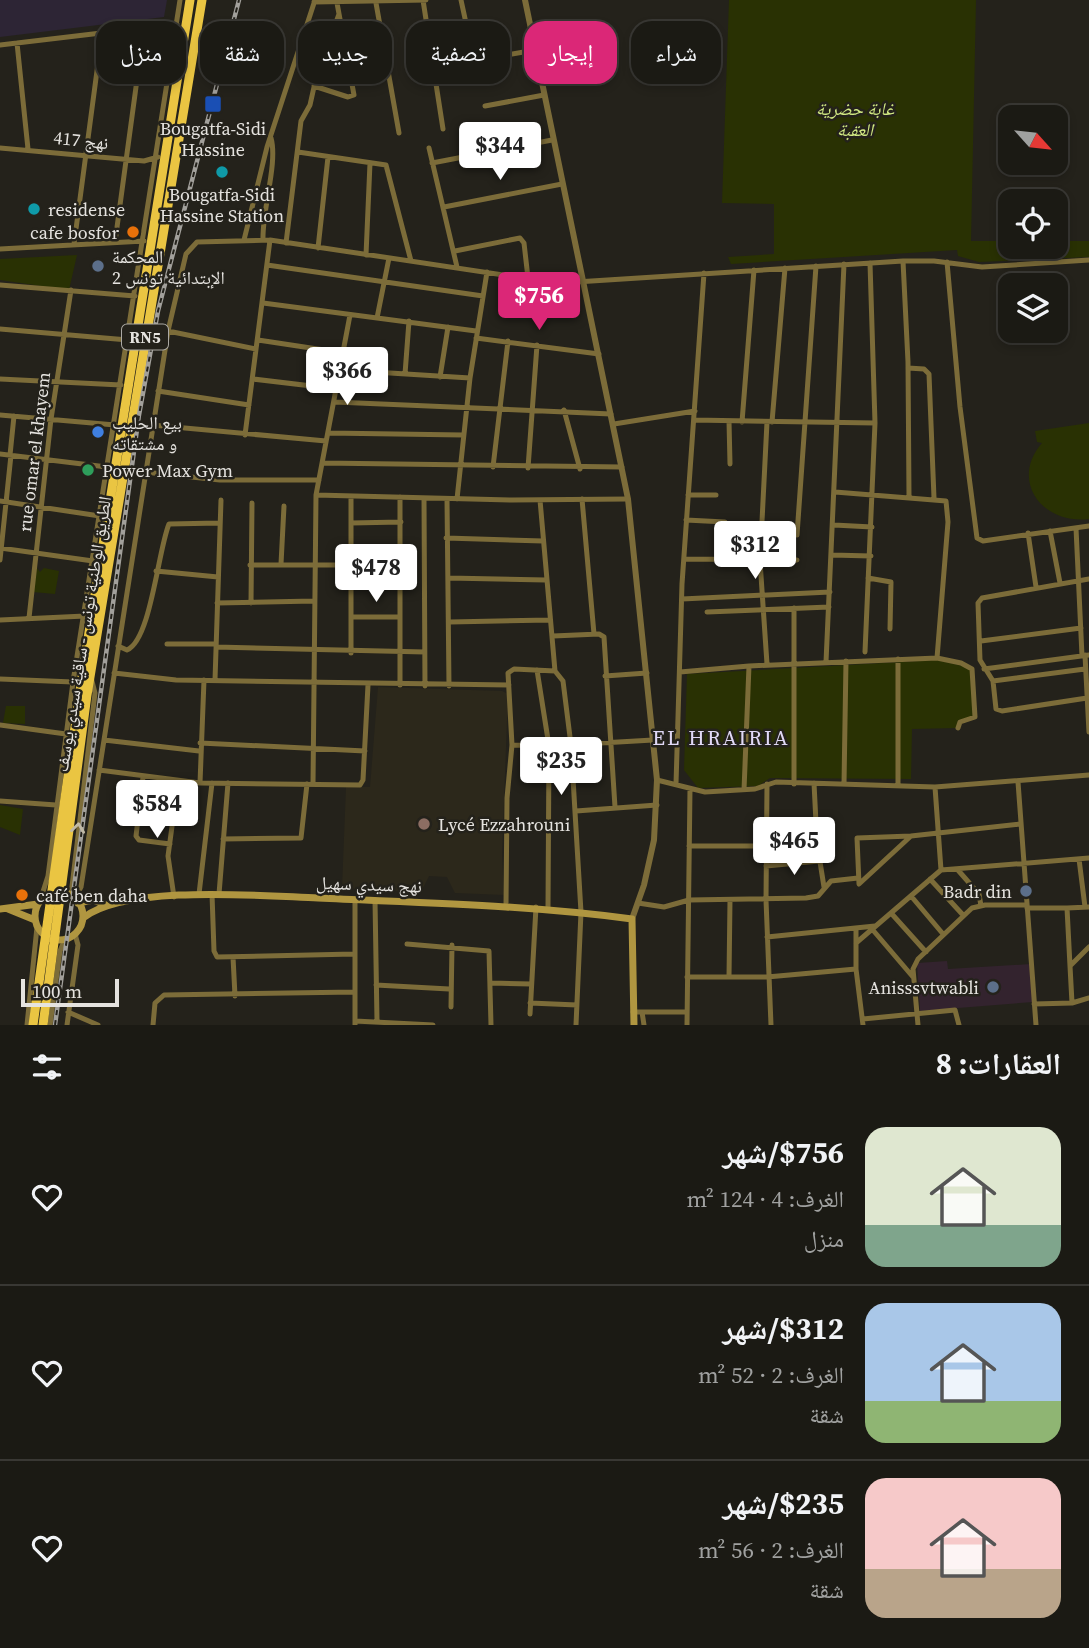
<!DOCTYPE html>
<html lang="ar">
<head>
<meta charset="utf-8">
<style>
  :root { --surface:#1b1a14; --page:#24231d; --text:#f1f3f6; --muted:#a0a1a0; --line:#393834; --accent:#db2777 }
  body { margin:0; font-family:"Source Serif 4","Noto Naskh Arabic",serif; background:var(--page); color:var(--text); direction:rtl; height:100vh; display:flex; flex-direction:column; font-size:26px; white-space:nowrap }
  * { box-sizing:border-box; margin:0 }
  p { font-size:23px; color:var(--muted) }
  .icon { flex:none; width:38px; height:38px; fill:none; stroke:currentColor; stroke-width:2; stroke-linecap:round; stroke-linejoin:round }
  .map { position:relative; height:1025px; overflow:hidden; direction:ltr }
  .sheet { display:flex; flex-direction:column; background:var(--surface); flex:1 }
  .sheet>* { flex:none }
  .banner { position:absolute; left:21px; top:21px; width:700px; height:63px; direction:rtl; display:flex; gap:14px }
  .needle { width:46px; rotate:117deg }
  .tools { position:absolute; left:998px; top:105px; display:grid; gap:14px }
  .tools a { display:grid; place-items:center; width:70px; height:70px; border-radius:14px; background:var(--surface); box-shadow:0 4px 10px #0003,0 0 0 2px var(--line); font-size:35px }
  .scale { position:absolute; left:21px; bottom:18px; width:98px; box-sizing:border-box; padding-left:7px; border:4px solid #e5e3df; border-top:0; font-size:19px; line-height:24px; white-space:nowrap; color:#e5e3df; -webkit-text-stroke:5px #24221b; paint-order:stroke }
  .price { position:absolute; translate:-50% -60px; padding:0 16px; border-radius:7px; background:#fff; color:#222; font-size:23px; line-height:46px; filter:drop-shadow(0 2px 4px #0008) }
  .price::after { content:''; position:absolute; left:50%; top:42px; width:21px; height:16px; margin-left:-10px; background:inherit; clip-path:polygon(0 0,100% 0,50% 100%) }
  .price.selected { background:var(--accent); color:#fff }
  ul { padding:0; list-style:none }
  li { display:flex; align-items:center; gap:21px; height:175px; padding:0 28px }
  li+li { border-top:2px solid var(--line) }
  li span { display:grid; place-items:center; flex:none; width:196px; height:140px; border-radius:21px; color:#555 }
  li>.icon { margin-inline-start:auto }
  span .icon { width:84px; height:84px; fill:#fffc; stroke-width:1 }
  li b { font-size:30px }
  h2 { display:flex; justify-content:space-between; align-items:center; height:84px; padding:0 28px; font-size:30px }
  .tag { padding:0 24px; border-radius:21px; background:var(--surface); box-shadow:0 4px 10px #0003,0 0 0 2px var(--line); font-size:24px; line-height:63px }
  .tag.selected { background:var(--accent); color:#fff }
  .map>svg:first-child { display:block }
</style>
</head>
<body>
<div class="map">
<svg width="1089" height="1025" viewBox="0 0 1089 1025">
  <rect width="100%" height="100%" fill="#24221b"/>
  <!-- commercial -->
  <path fill="#33232e" d="M 947,961 L 948,969 L 1031,964 L 1033,1002 L 920,1011 L 917,963 Z"/>
  <!-- industrial -->
  <path fill="#2d2535" d="M 0,0 L 167,0 L 164,17 L 0,37 Z"/>
  <!-- built -->
  <path fill="#2c281b" d="M 378,687 L 502,691 L 508,694 L 502,855 L 504,895 L 455,893 L 447,877 L 429,876 L 421,892 L 342,888 L 346,787 L 370,787 Z"/>
  <!-- green -->
  <path fill="#293103" d="M 729,0 L 976,0 L 971,241 L 1010,241 L 1010,247 L 1055,247 L 1055,241 L 1089,241 L 1089,257 L 979,262 L 958,256 L 957,250 L 731,264 L 728,257 L 774,254 L 774,204 L 722,203 Z
    M 77,255 L 69,290 L 0,280 L 0,259 Z
    M 1089,423 L 1089,519 C 1043,525 1009,481 1042,443 L 1037,442 L 1035,431 Z
    M 37,568 L 40,572 L 44,568 L 59,571 L 55,594 L 33,592 Z
    M 937,660 L 971,668 L 973,719 L 958,720 L 957,728 L 912,729 L 911,779 L 770,778 L 758,786 L 698,788 L 684,770 L 687,674 Z
    M 6,706 L 25,706 L 25,724 L 3,723 Z
    M 0,805 L 23,809 L 20,835 L 0,827 Z"/>
  <g fill="none" stroke-linecap="round" stroke-linejoin="round">
    <!-- minor -->
    <path stroke="#7c6c39" stroke-width="5" d="M 423,0 L 443,129
      M 461,0 L 474,60
      M 314,2 L 426,0
      M 376,3 L 399,133
      M 17,43 L 28,149
      M 0,45 L 177,24
      M 456,64 L 535,50
      M 314,86 L 348,97 L 354,95 L 337,3
      M 485,106 L 544,95
      M 0,148 L 144,161 L 158,157
      M 429,148 L 457,267
      M 298,152 L 386,165 L 411,261
      M 432,163 L 552,140
      M 444,207 L 562,184
      M 244,240 L 267,147 L 315,0
      M 263,240 C 262,210 278,163 271,138
      M 115,242 L 144,28
      M 286,243 L 301,121 L 310,105 L 316,78 L 339,14
      M 74,244 L 102,33
      M 318,248 L 328,157
      M 0,249 L 144,241
      M 455,251 L 520,238 L 524,243 L 528,278
      M 366,255 L 370,163
      M 903,261 L 908,362 L 909,496
      M 947,262 L 960,407 L 977,538 L 983,541 L 1089,526
      M 267,265 L 483,296
      M 0,285 L 135,296
      M 263,303 L 476,331
      M 377,318 L 389,258
      M 0,329 L 128,340
      M 168,331 L 256,349
      M 476,338 L 599,354
      M 258,340 L 344,353
      M 908,368 L 924,369 L 929,374 L 934,498
      M 342,370 L 470,378
      M 405,374 L 409,321
      M 440,377 L 448,327
      M 0,379 L 121,385
      M 253,379 L 337,389
      M 158,391 L 249,405
      M 335,402 L 611,414
      M 564,410 L 580,469
      M 0,415 L 115,425
      M 694,420 L 875,423
      M 729,421 L 730,464
      M 742,422 L 754,270
      M 772,422 L 785,268
      M 614,424 L 695,411
      M 152,425 L 326,441
      M 328,433 L 463,435
      M 245,435 L 270,240
      M 0,454 L 107,467
      M 10,455 L 14,416
      M 322,463 L 622,467
      M 493,467 L 508,341
      M 528,468 L 537,345
      M 144,472 L 220,480 L 319,480
      M 835,492 L 946,501 L 948,522 L 937,658
      M 316,495 L 512,500 L 628,499
      M 688,495 L 716,495
      M 424,498 L 425,686
      M 447,499 L 449,686
      M 457,499 L 470,378 L 487,272
      M 582,499 L 594,634
      M 540,500 L 555,671
      M 0,501 L 100,516
      M 686,520 L 725,522
      M 351,523 L 401,522
      M 834,525 L 872,527
      M 1076,528 L 1082,656
      M 1050,531 L 1060,583
      M 1028,533 L 1036,587
      M 797,535 L 816,266
      M 446,538 L 543,541
      M 0,548 L 93,561
      M 352,548 L 401,549
      M 832,555 L 871,556
      M 684,559 L 797,560
      M 0,560 L 11,455
      M 281,564 L 284,506
      M 250,565 L 352,565
      M 156,571 L 218,577
      M 352,578 L 401,579
      M 448,578 L 546,580
      M 868,578 L 891,582 L 890,629
      M 682,599 L 830,592
      M 217,603 L 314,601
      M 251,603 L 252,503
      M 707,612 L 829,607
      M 352,617 L 400,617
      M 29,618 L 51,419 L 71,290
      M 0,620 L 85,616
      M 450,622 L 550,620
      M 553,636 L 599,634 L 604,637 L 615,807
      M 981,641 L 1081,628
      M 167,644 L 216,644
      M 118,646 L 127,650 C 151,640 158,550 169,524 L 219,523
      M 216,647 L 425,652
      M 865,652 L 875,423 L 870,263
      M 351,653 L 351,496
      M 1085,655 L 1089,732
      M 898,659 L 898,786
      M 826,662 L 844,264
      M 767,664 L 760,561 L 767,422
      M 984,669 L 1089,655
      M 537,670 L 549,746 L 548,908
      M 680,672 L 749,666
      M 114,673 L 176,680 L 509,685
      M 605,676 L 647,673
      M 0,679 L 73,682
      M 215,680 L 221,500
      M 993,681 L 1085,669
      M 400,685 L 400,497
      M 1087,698 L 1002,711 L 996,709 L 993,681 L 980,660 L 978,603 L 982,598 L 1089,579
      M 0,725 L 66,734
      M 104,740 L 199,751
      M 200,743 L 365,751
      M 512,745 L 549,746 L 653,740
      M 99,770 L 200,783 L 360,785 L 363,780 L 368,685
      M 143,777 L 136,836 L 139,840 L 170,844
      M 657,780 L 705,792 L 755,789 L 776,782 L 935,787 L 1089,775
      M 1018,782 L 1036,1025
      M 200,783 L 204,680
      M 814,783 L 817,843 L 824,887
      M 313,784 L 316,495 L 350,315
      M 676,784 L 682,584 L 704,273
      M 767,784 L 766,900 L 771,1025
      M 794,784 L 794,608
      M 844,784 L 846,661
      M 935,787 L 941,870
      M 744,790 L 749,666 L 937,658 L 961,663 L 972,669 L 975,717 L 960,722 L 958,728
      M 0,801 L 56,805
      M 576,811 L 657,805
      M 911,836 L 859,884 L 857,838 Z
      M 911,836 L 1020,824
      M 223,839 L 301,838 L 307,784
      M 689,846 L 766,846
      M 1079,859 L 1085,907
      M 766,866 L 819,861
      M 957,869 L 979,894 L 981,906
      M 930,879 L 963,915
      M 199,894 L 212,783
      M 212,894 L 214,951 L 217,957 L 354,954
      M 219,894 L 228,783
      M 71,895 L 95,693 L 91,677
      M 911,896 L 943,934
      M 174,897 L 168,856 L 178,782
      M 75,899 L 81,887 L 168,331 L 186,254 L 197,242 L 270,240 L 537,280 L 576,282 L 903,261 L 934,261 L 982,267 L 1089,260
      M 355,899 L 355,1025
      M 375,900 L 377,1021
      M 40,901 L 48,876 L 73,682 L 180,0
      M 638,903 L 664,907 L 689,900 L 806,898 L 818,896 L 831,881 L 858,878
      M 506,905 L 507,798 L 512,745 L 508,673 L 514,669 L 555,671 L 563,681 L 571,745 L 581,912 L 576,1025
      M 1027,908 L 1067,908
      M 891,913 L 926,952
      M 872,929 L 913,977
      M 856,930 L 856,969 L 863,1025
      M 767,937 L 875,926
      M 856,943 L 941,870 L 1089,858
      M 407,944 L 489,951 L 491,1025
      M 233,957 L 235,996
      M 1070,966 L 1067,908 L 1089,907
      M 687,977 L 767,977 L 856,969
      M 729,977 L 730,900
      M 492,983 L 531,984
      M 376,985 L 449,989
      M 530,1003 L 577,1005
      M 1072,1003 L 1070,966 L 1089,947
      M 1034,1004 L 1072,1003 L 1089,998
      M 451,1007 L 452,945
      M 68,1012 L 98,1025
      M 633,1012 L 686,1012
      M 642,1012 L 644,1025
      M 530,1014 L 536,907
      M 863,1019 L 955,1010 L 959,1025
      M 355,1021 L 433,1025
      M 27,1025 L 37,927
      M 50,1025 L 60,951 L 65,939
      M 67,1025 L 78,945 L 75,934
      M 153,1025 L 155,1003 L 164,995 L 355,992
      M 687,1025 L 690,789
      M 918,1025 L 913,969 L 918,959 L 972,908 L 985,905 L 1027,905"/>
    <!-- tertiary -->
    <path stroke="#7c6c39" stroke-width="6" d="M 525,0 L 628,499 L 657,780 L 654,840 L 644,885 L 632,919"/>
    <!-- secondary -->
    <path stroke="#b09640" stroke-width="7" d="M35 916a24 24 0 1 1 48 0a24 24 0 1 1-48 0Z
      M 78,903 L 93,900 L 106,905
      M 0,909 L 38,904
      M 8,909 L 35,920
      M 83,918 C 127,884 262,896 318,898 C 424,903 527,905 632,919 L 634,1025"/>
    <!-- trunk -->
    <path stroke="#eac542" stroke-width="9" d="M 33,1025 L 83,670 L 190,0
      M 43,1025 L 87,695 L 202,0"/>
    <defs>
      <path id="rail" d="M 55,1025 L 139,415 L 158,311 L 239,0"/>
    </defs>
    <!-- rail casing -->
    <use href="#rail" stroke="#a2a09b" stroke-width="4.5"/>
    <!-- rail -->
    <use href="#rail" stroke="#24221b" stroke-width="2" stroke-dasharray="5" stroke-linecap="butt"/>
  </g>
  <!-- one-way arrows -->
  <defs><path id="oneway-chevron" d="M-2-3.5L2.5 0L-2 3.5" fill="none" stroke-width="1.6" stroke-linecap="round" stroke-linejoin="round" transform="scale(1.75)"/></defs>
  <use stroke="#c0b9a5" href="#oneway-chevron" transform="translate(78 828) rotate(-83)"/>
  <!-- markers -->
  <rect fill="#1a4fb4" stroke="#24221b" stroke-width="2.5" x="204" y="95" width="18" height="18" rx="3.5"/>
  <g fill="#0f9aa8" stroke="#24221b" stroke-width="2.5">
    <circle cx="222" cy="172" r="7"/>
    <circle cx="34" cy="209" r="7"/>
  </g>
  <g fill="#e8710a" stroke="#24221b" stroke-width="2.5">
    <circle cx="133" cy="232" r="7"/>
    <circle cx="22" cy="895" r="7"/>
  </g>
  <g fill="#5c6f8a" stroke="#24221b" stroke-width="2.5">
    <circle cx="98" cy="266" r="7"/>
    <circle cx="1026" cy="891" r="7"/>
    <circle cx="993" cy="987" r="7"/>
  </g>
  <circle fill="#3f7fe0" stroke="#24221b" stroke-width="2.5" cx="98" cy="432" r="7"/>
  <circle fill="#2e9e5b" stroke="#24221b" stroke-width="2.5" cx="88" cy="470" r="7"/>
  <circle fill="#8d6e63" stroke="#24221b" stroke-width="2.5" cx="424" cy="824" r="7"/>
  <g text-anchor="middle" dominant-baseline="central" stroke-width="5" stroke-linejoin="round" paint-order="stroke">
    <!-- shield labels -->
    <rect fill="#24221b" stroke="#aba9a4" stroke-width="2" x="122" y="324.5" width="46" height="25" rx="5"/>
    <g font-size="16" font-weight="bold" fill="#e5e3df">
      <text x="145" y="337">RN5</text>
    </g>
    <!-- park labels -->
    <g font-size="18" font-style="italic" fill="#d3eb84" stroke="#24221b">
      <text x="855" y="108">غابة حضرية<tspan x="855" dy="21">العقبة</tspan></text>
    </g>
    <!-- poi labels -->
    <g font-size="18" fill="#e5e3df" stroke="#24221b" text-anchor="start">
      <text x="213" y="128" text-anchor="middle">Bougatfa-Sidi<tspan x="213" dy="21">Hassine</tspan></text>
      <text x="222" y="194" text-anchor="middle">Bougatfa-Sidi<tspan x="222" dy="21">Hassine Station</tspan></text>
      <text x="48" y="209">residense</text>
      <text x="119" y="232" text-anchor="end">cafe bosfor</text>
      <text x="112" y="256">المحكمة<tspan x="112" dy="21">الإبتدائية تونس 2</tspan></text>
      <text x="112" y="422">بيع الحليب<tspan x="112" dy="21">و مشتقاته</tspan></text>
      <text x="102" y="470">Power Max Gym</text>
      <text x="438" y="824">Lycé Ezzahrouni</text>
      <text x="1012" y="891" text-anchor="end">Badr din</text>
      <text x="36" y="895">café ben daha</text>
      <text x="979" y="987" text-anchor="end">Anisssvtwabli</text>
    </g>
    <!-- street labels -->
    <g font-size="18" fill="#e5e3df" stroke="#24221b">
      <text transform="translate(81 140) rotate(6)">نهج 417</text>
      <text transform="translate(34 452) rotate(-83)">rue omar el khayem</text>
      <text transform="translate(83 634) rotate(-81)">الطريق الوطنية تونس - ساقية سيدي يوسف</text>
      <text transform="translate(369 884) rotate(2)">نهج سيدي سهيل</text>
    </g>
    <!-- quarter labels -->
    <g font-size="21" letter-spacing="2" fill="#e1d9f6" stroke="#24221b">
      <text x="721" y="737">EL HRAIRIA</text>
    </g>
  </g>
</svg>
<div class="tools">
<a><svg class="needle" viewBox="-14 -14 28 28"><path d="M0-13l5 13h-10z" fill="#e53935"/><path d="M0 13l5-13h-10z" fill="#a0a1a0"/></svg></a>
<a><svg class="icon" aria-label="locate" viewBox="0 0 24 24"><circle cx="12" cy="12" r="6"/><path d="M12 2v4M12 18v4M2 12h4M18 12h4"/></svg></a>
<a><svg class="icon" aria-label="layers" viewBox="0 0 24 24"><path d="M12 4l9 5-9 5-9-5zM3 14l9 5 9-5"/></svg></a>
</div>
<div class="scale">100 m</div>
<b class="price" style="left:500px;top:182px">$344</b>
<b class="price selected" style="left:539px;top:332px">$756</b>
<b class="price" style="left:347px;top:407px">$366</b>
<b class="price" style="left:755px;top:581px">$312</b>
<b class="price" style="left:376px;top:604px">$478</b>
<b class="price" style="left:561px;top:797px">$235</b>
<b class="price" style="left:157px;top:840px">$584</b>
<b class="price" style="left:794px;top:877px">$465</b>
<div class="banner">
<a class="tag">شراء</a>
<a class="tag selected">إيجار</a>
<a class="tag">تصفية</a>
<a class="tag">جديد</a>
<a class="tag">شقة</a>
<a class="tag">منزل</a>
</div>
</div>
<section class="sheet">
<h2>العقارات: 8<svg class="icon" aria-label="filters" viewBox="0 0 24 24"><path d="M4 7h16M4 17h16"/><circle cx="9" cy="7" r="2"/><circle cx="15" cy="17" r="2"/></svg></h2>
<ul>
<li><span style="background:linear-gradient(#dfe7d0 70%,#7fa58c 0)"><svg class="icon" aria-label="home" viewBox="0 0 24 24"><path d="M3 11l9-7 9 7M6 9v11h12V9"/></svg></span><div><b>$756/شهر</b><p>الغرف: 4 · 124 m²</p><p>منزل</p></div><svg class="icon" aria-label="heart" viewBox="0 0 24 24"><path d="M12 20l-8-8c-3-5 5-10 8-4 3-6 11-1 8 4z"/></svg></li>
<li><span style="background:linear-gradient(#a9c7e8 70%,#8fb573 0)"><svg class="icon" aria-label="home" viewBox="0 0 24 24"><path d="M3 11l9-7 9 7M6 9v11h12V9"/></svg></span><div><b>$312/شهر</b><p>الغرف: 2 · 52 m²</p><p>شقة</p></div><svg class="icon" aria-label="heart" viewBox="0 0 24 24"><path d="M12 20l-8-8c-3-5 5-10 8-4 3-6 11-1 8 4z"/></svg></li>
<li><span style="background:linear-gradient(#f6c9c9 65%,#b9a48a 0)"><svg class="icon" aria-label="home" viewBox="0 0 24 24"><path d="M3 11l9-7 9 7M6 9v11h12V9"/></svg></span><div><b>$235/شهر</b><p>الغرف: 2 · 56 m²</p><p>شقة</p></div><svg class="icon" aria-label="heart" viewBox="0 0 24 24"><path d="M12 20l-8-8c-3-5 5-10 8-4 3-6 11-1 8 4z"/></svg></li>
</ul>
</section>
</body>
</html>
